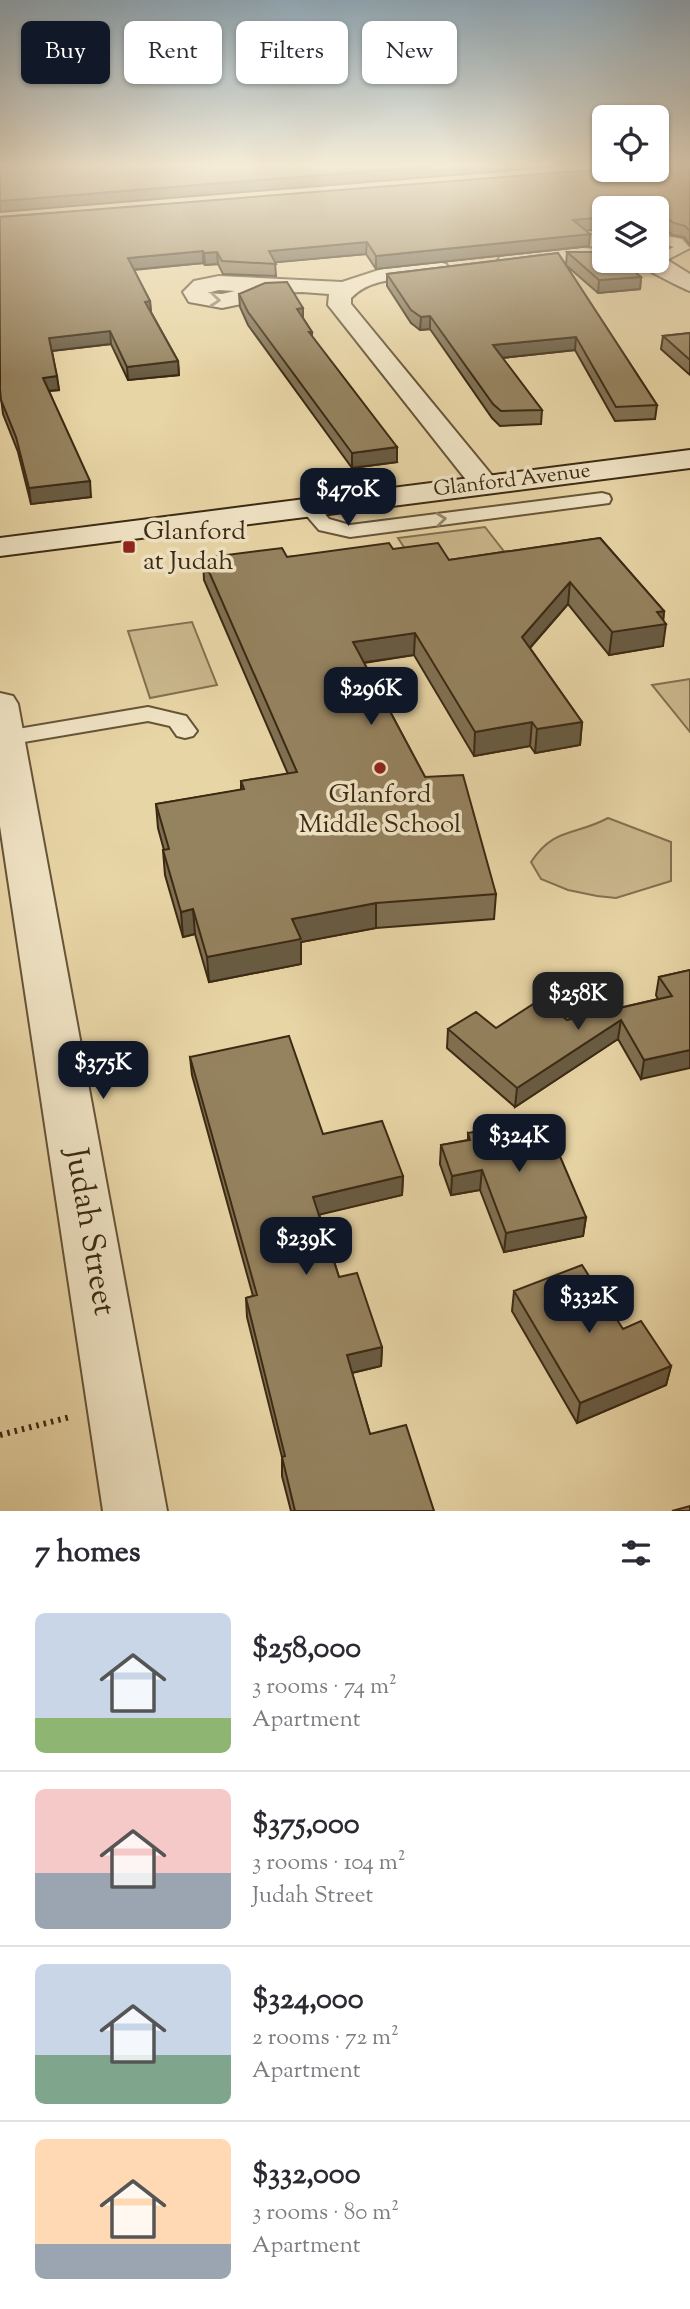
<!DOCTYPE html>
<html lang="en">
<head>
<meta charset="utf-8">
<style>
  :root { --surface:#fff; --page:#f7f7f7; --text:#2b2b33; --muted:#7c7c81; --line:#e1e1e2; --accent:#111827 }
  body { margin:0; font-family:"Sorts Mill Goudy",serif; background:var(--page); color:var(--text); height:100vh; display:flex; flex-direction:column; font-size:26px; white-space:nowrap }
  * { box-sizing:border-box; margin:0 }
  p { font-size:23px; color:var(--muted) }
  .icon { flex:none; width:38px; height:38px; fill:none; stroke:currentColor; stroke-width:2; stroke-linecap:round; stroke-linejoin:round }
  .map { position:relative; height:1511px; overflow:hidden }
  .drawer { display:flex; flex-direction:column; background:var(--surface); flex:1 }
  .drawer>* { flex:none }
  .banner { position:absolute; left:21px; top:21px; width:649px; height:63px; display:flex; gap:14px }
  .tools { position:absolute; left:592px; top:105px; display:grid; gap:14px }
  .tools a { display:grid; place-items:center; width:77px; height:77px; border-radius:10px; background:var(--surface); box-shadow:0 2px 5px #0004; font-size:35px }
  .price { position:absolute; translate:-50% -60px; padding:0 16px; border-radius:14px; background:var(--accent); color:#fff; font-size:23px; line-height:46px; filter:drop-shadow(0 2px 4px #0008) }
  .price::after { content:''; position:absolute; left:50%; top:42px; width:21px; height:16px; margin-left:-10px; background:inherit; clip-path:polygon(0 0,100% 0,50% 100%) }
  .price.selected { background:#222; color:#fff }
  ul { padding:0; list-style:none }
  li { display:flex; align-items:center; gap:21px; height:175px; padding:0 35px }
  li+li { border-top:2px solid var(--line) }
  li span { display:grid; place-items:center; flex:none; width:196px; height:140px; border-radius:10px; color:#555 }
  li>.icon { margin-inline-start:auto }
  span .icon { width:84px; height:84px; fill:#fffc; stroke-width:1 }
  li b { font-size:30px }
  h2 { display:flex; justify-content:space-between; align-items:center; height:84px; padding:0 35px; font-size:30px }
  .pill { padding:0 24px; border-radius:10px; background:var(--surface); box-shadow:0 2px 5px #0004; font-size:24px; line-height:63px }
  .pill.selected { background:var(--accent); color:#fff }
  .map>svg:first-child { display:block }
</style>
</head>
<body>
<div class="map">
<svg width="690" height="1511" viewBox="0 0 690 1511">
  <rect width="100%" height="100%" fill="#e8d5a6"/>
  <filter id="stains"><feTurbulence type="fractalNoise" baseFrequency=".00286" numOctaves="4"/><feColorMatrix values="0 0 0 0 .2 0 0 0 0 .09 0 0 0 0 .02 0 0 0 .5 -.17"/></filter>
  <radialGradient id="worn" r=".72"><stop offset=".6" stop-color="#630" stop-opacity="0"/><stop offset="1" stop-color="#630" stop-opacity=".3"/></radialGradient>
  <!-- green -->
  <path fill="#cbb88d" stroke="#837050" stroke-width="2" d="M 485,527 L 506,554 L 416,566 L 398,538 Z
    M 192,622 L 217,685 L 150,698 L 128,631 Z
    M 690,679 L 690,732 L 652,685 Z
    M 608,818 L 671,842 L 671,881 L 616,898 L 597,896 L 568,890 L 541,879 L 531,862 C 554,827 575,836 608,818 Z"/>
  <g fill="none" stroke-linecap="round" stroke-linejoin="round">
    <defs>
      <path id="lane" d="M 656,234 L 682,239 L 690,248 L 661,263 L 651,263 L 650,261 L 656,261 L 656,255 L 674,247 L 656,242 Z
        M 602,493 L 609,495 L 611,499 L 609,503 L 350,537 L 319,530 L 300,508 L 303,504 L 317,504 L 329,519 L 350,525 Z
        M 148,707 L 186,716 L 197,731 L 193,736 L 185,738 L 177,736 L 170,726 L 148,721 L 6,745 L 0,744 L 0,732 Z"/>
      <path id="street" d="M 582,248 L 604,249 L 604,261 L 607,261 L 604,261 L 582,260 L 508,268 L 500,267 L 497,262 L 500,257 L 508,256 Z
        M 656,258 L 669,261 L 690,274 L 690,291 C 683,289 637,265 634,261 L 656,261 Z
        M 438,262 L 446,264 L 449,269 L 446,274 C 414,281 375,273 351,298 L 351,304 L 495,479 L 500,485 L 495,491 L 485,494 L 475,491 L 332,310 L 328,305 L 329,294 L 302,292 L 265,293 L 246,303 L 222,308 L 189,302 L 183,292 L 194,281 L 219,276 L 342,282 L 385,268 ZM 219,290 L 235,291 L 222,294 L 207,293 Z
        M 0,693 L 13,696 L 18,704 L 167,1511 L 103,1511 L 0,826 Z"/>
      <path id="secondary" d="M 690,450 L 690,468 L 0,556 L 0,538 Z"/>
    </defs>
    <!-- lane casing -->
    <use href="#lane" stroke="#665438" stroke-width="4"/>
    <!-- street casing -->
    <use href="#street" stroke="#665438" stroke-width="4"/>
    <!-- secondary casing -->
    <use href="#secondary" stroke="#3b2913" stroke-width="4"/>
    <!-- path -->
    <path stroke="#3b2913" stroke-width="6" stroke-dasharray="2.5 5" stroke-linecap="butt" d="M 0,1435 L 70,1417"/>
    <!-- lane -->
    <use href="#lane" fill="#f0e4c5" fill-rule="evenodd"/>
    <!-- street -->
    <use href="#street" fill="#f0e4c5" fill-rule="evenodd"/>
    <!-- secondary -->
    <use href="#secondary" fill="#f0e4c5" fill-rule="evenodd"/>
  </g>
  <!-- wall -->
  <path fill="#807052" stroke="#3b2913" stroke-width="2" d="M 690,165 L 690,245 L 684,237 L 673,235 L 656,224 L 656,208 L 586,230 L 589,246 L 376,269 L 366,254 L 275,262 L 276,276 L 223,274 L 218,264 L 205,265 L 203,263 L 134,270 L 150,301 L 151,312 L 178,361 L 179,375 L 128,380 L 111,344 L 52,351 L 59,390 L 49,391 L 91,497 L 31,504 L 18,452 L 3,414 L 0,389 L 0,217 Z
    M 567,252 L 641,277 L 640,289 L 598,293 L 566,265 Z
    M 558,253 L 657,405 L 655,419 L 615,421 L 575,350 L 502,358 L 542,410 L 541,424 L 500,426 L 492,418 L 430,329 L 420,330 L 411,323 L 387,286 L 387,274 Z
    M 239,294 L 303,308 L 303,318 L 312,332 L 312,337 L 397,462 L 352,468 L 248,325 L 240,307 Z
    M 690,333 L 690,375 L 661,349 L 663,336 Z
    M 600,538 L 664,611 L 663,620 L 663,646 L 609,655 L 568,604 L 530,648 L 582,722 L 580,745 L 535,753 L 530,746 L 474,756 L 414,655 L 364,663 L 425,777 L 496,894 L 494,919 L 376,928 L 301,942 L 301,964 L 209,982 L 195,934 L 183,937 L 165,875 L 163,850 L 164,850 L 158,828 L 156,804 L 241,790 L 241,781 L 288,774 L 204,580 L 203,558 L 287,557 L 393,549 L 449,560 Z
    M 690,970 L 641,1079 L 618,1039 L 515,1107 L 447,1048 L 448,1029 L 496,1028 L 567,1020 L 658,999 L 656,995 L 659,977 Z
    M 190,1057 L 323,1134 L 403,1176 L 402,1195 L 319,1214 L 339,1277 L 382,1347 L 381,1366 L 352,1373 L 370,1434 L 434,1511 L 291,1511 L 282,1476 L 282,1457 L 247,1317 L 246,1298 L 253,1296 L 192,1075 Z
    M 468,1133 L 586,1217 L 583,1236 L 504,1252 L 480,1190 L 451,1195 L 440,1164 L 441,1145 L 468,1140 Z
    M 514,1291 L 623,1329 L 671,1366 L 666,1385 L 577,1423 L 512,1311 Z"/>
  <!-- shaded-wall -->
  <path fill="#685b42" stroke="#3b2913" stroke-width="2" d="M 445,165 L 576,165 L 0,212 L 0,201 Z
    M 656,213 L 659,213 L 658,224 L 656,224 Z
    M 604,217 L 604,229 L 572,232 L 573,220 Z
    M 590,234 L 589,246 L 376,269 L 376,256 Z
    M 367,242 L 366,254 L 269,263 L 269,251 Z
    M 203,251 L 203,263 L 129,270 L 128,258 Z
    M 217,252 L 218,264 L 205,265 L 204,253 Z
    M 641,277 L 640,289 L 598,293 L 599,280 Z
    M 150,301 L 151,314 L 145,302 Z
    M 303,308 L 303,321 L 297,309 Z
    M 430,316 L 430,329 L 420,330 L 421,317 Z
    M 110,331 L 111,344 L 51,351 L 49,338 Z
    M 576,337 L 575,350 L 492,359 L 493,345 Z
    M 178,361 L 179,375 L 128,380 L 127,367 Z
    M 57,376 L 59,390 L 45,391 L 43,378 Z
    M 397,447 L 397,462 L 352,468 L 352,453 Z
    M 90,481 L 91,497 L 31,504 L 29,488 Z
    M 570,582 L 568,604 L 520,659 L 522,637 Z
    M 664,611 L 663,624 L 666,624 L 663,646 L 609,655 L 612,632 L 657,612 Z
    M 415,633 L 414,655 L 353,664 L 353,642 Z
    M 532,722 L 530,746 L 474,756 L 475,732 Z
    M 582,722 L 580,745 L 535,753 L 537,729 Z
    M 376,903 L 376,928 L 301,942 L 301,964 L 209,982 L 207,957 L 292,919 Z
    M 193,909 L 195,934 L 183,937 L 181,912 Z
    M 621,1020 L 618,1039 L 515,1107 L 517,1088 Z
    M 690,1050 L 690,1068 L 641,1079 L 644,1060 Z
    M 482,1170 L 480,1190 L 451,1195 L 452,1176 Z
    M 403,1176 L 402,1195 L 314,1216 L 313,1197 Z
    M 586,1217 L 583,1236 L 504,1252 L 506,1233 Z
    M 382,1347 L 381,1366 L 347,1374 L 347,1355 Z
    M 671,1366 L 666,1385 L 577,1423 L 580,1403 Z"/>
  <!-- building -->
  <path fill="#95825f" stroke="#3b2913" stroke-width="2" d="M 0,165 L 445,165 L 0,201 Z
    M 656,165 L 690,165 L 690,231 L 685,226 L 674,223 L 659,213 L 656,213 L 656,208 L 604,208 L 604,217 L 573,220 L 590,234 L 376,256 L 367,242 L 269,251 L 276,264 L 222,261 L 217,252 L 204,253 L 203,251 L 128,258 L 150,301 L 145,302 L 178,361 L 127,367 L 110,331 L 49,338 L 57,376 L 43,378 L 90,481 L 29,488 L 16,437 L 1,400 L 0,389 L 0,217 L 604,169 L 604,170 L 656,170 Z
    M 567,252 L 604,252 L 604,261 L 622,261 L 641,277 L 599,280 Z
    M 558,253 L 657,405 L 616,407 L 576,337 L 493,345 L 542,410 L 501,411 L 493,404 L 430,316 L 421,317 L 411,310 L 387,274 Z
    M 287,282 L 303,308 L 297,309 L 312,332 L 309,332 L 397,447 L 352,453 L 248,312 L 239,294 L 265,283 Z
    M 690,333 L 690,360 L 663,336 Z
    M 600,538 L 664,611 L 657,612 L 666,624 L 612,632 L 570,582 L 522,637 L 582,722 L 537,729 L 532,722 L 475,732 L 415,633 L 353,642 L 425,777 L 463,775 L 496,894 L 376,903 L 292,919 L 301,939 L 207,957 L 193,909 L 181,912 L 163,850 L 169,849 L 156,804 L 244,789 L 241,781 L 297,772 L 203,558 L 282,548 L 287,557 L 389,543 L 393,549 L 438,543 L 449,560 Z
    M 690,970 L 690,1050 L 644,1060 L 621,1020 L 517,1088 L 448,1029 L 476,1012 L 496,1028 L 541,999 L 567,1020 L 672,996 L 659,977 Z
    M 289,1036 L 323,1134 L 382,1121 L 403,1176 L 313,1197 L 339,1277 L 357,1273 L 382,1347 L 347,1355 L 370,1434 L 406,1425 L 434,1511 L 295,1511 L 282,1457 L 285,1456 L 246,1298 L 257,1295 L 190,1057 Z
    M 544,1119 L 586,1217 L 506,1233 L 482,1170 L 452,1176 L 441,1145 L 470,1140 L 468,1133 Z
    M 582,1265 L 623,1329 L 641,1321 L 671,1366 L 580,1403 L 514,1291 Z
    M 690,1506 L 690,1511 L 672,1511 Z"/>
  <!-- one-way arrows -->
  <defs><path id="oneway-chevron" d="M-2-3.5L2.5 0L-2 3.5" fill="none" stroke-width="1.6" stroke-linecap="round" stroke-linejoin="round" transform="scale(1.75)"/></defs>
  <g stroke="#96866c">
    <use href="#oneway-chevron" transform="translate(215 300) rotate(5)"/>
    <use href="#oneway-chevron" transform="translate(441 519) rotate(-7)"/>
  </g>
  <!-- sky -->
  <linearGradient id="sky" x2="0" y2="1"><stop stop-color="#90aaba"/><stop offset="0.44" stop-color="#f5ecd7"/><stop offset="1" stop-color="#f5ecd7" stop-opacity="0"/></linearGradient>
  <rect width="690" height="376" fill="url(#sky)"/>
  <!-- markers -->
  <g fill="#8f2418" stroke="#f0e4c5" stroke-width="2.5">
    <rect x="122" y="540" width="14" height="14" rx="3.5"/>
    <circle cx="380" cy="768" r="7"/>
  </g>
  <g text-anchor="middle" dominant-baseline="central" stroke-width="7" stroke-linejoin="round" paint-order="stroke">
    <!-- far-street labels -->
    <g font-size="21" fill="#3b2913" stroke="#f0e4c5">
      <text transform="translate(512 481) rotate(-7)">Glanford Avenue</text>
    </g>
    <!-- poi labels -->
    <g font-size="26" fill="#3b2913" stroke="#f0e4c5" text-anchor="start">
      <text x="143" y="532">Glanford<tspan x="143" dy="30">at Judah</tspan></text>
      <text x="380" y="795" text-anchor="middle">Glanford<tspan x="380" dy="30">Middle School</tspan></text>
    </g>
    <!-- near-street labels -->
    <g font-size="32" fill="#3b2913" stroke="#f0e4c5">
      <text transform="translate(89 1232) rotate(80)">Judah Street</text>
    </g>
  </g>
  <rect width="100%" height="100%" filter="url(#stains)"/>
  <rect width="100%" height="100%" fill="url(#worn)"/>
</svg>
<div class="tools">
<a><svg class="icon" aria-label="locate" viewBox="0 0 24 24"><circle cx="12" cy="12" r="6"/><path d="M12 2v4M12 18v4M2 12h4M18 12h4"/></svg></a>
<a><svg class="icon" aria-label="layers" viewBox="0 0 24 24"><path d="M12 4l9 5-9 5-9-5zM3 14l9 5 9-5"/></svg></a>
</div>
<b class="price" style="left:348px;top:528px">$470K</b>
<b class="price" style="left:371px;top:727px">$296K</b>
<b class="price selected" style="left:578px;top:1032px">$258K</b>
<b class="price" style="left:103px;top:1101px">$375K</b>
<b class="price" style="left:519px;top:1174px">$324K</b>
<b class="price" style="left:306px;top:1277px">$239K</b>
<b class="price" style="left:589px;top:1335px">$332K</b>
<div class="banner">
<a class="pill selected">Buy</a>
<a class="pill">Rent</a>
<a class="pill">Filters</a>
<a class="pill">New</a>
</div>
</div>
<section class="drawer">
<h2>7 homes<svg class="icon" aria-label="filters" viewBox="0 0 24 24"><path d="M4 7h16M4 17h16"/><circle cx="9" cy="7" r="2"/><circle cx="15" cy="17" r="2"/></svg></h2>
<ul>
<li><span style="background:linear-gradient(#c9d6e8 75%,#8fb573 0)"><svg class="icon" aria-label="home" viewBox="0 0 24 24"><path d="M3 11l9-7 9 7M6 9v11h12V9"/></svg></span><div><b>$258,000</b><p>3 rooms · 74 m²</p><p>Apartment</p></div></li>
<li><span style="background:linear-gradient(#f6c9c9 60%,#9aa5b1 0)"><svg class="icon" aria-label="home" viewBox="0 0 24 24"><path d="M3 11l9-7 9 7M6 9v11h12V9"/></svg></span><div><b>$375,000</b><p>3 rooms · 104 m²</p><p>Judah Street</p></div></li>
<li><span style="background:linear-gradient(#c9d6e8 65%,#7fa58c 0)"><svg class="icon" aria-label="home" viewBox="0 0 24 24"><path d="M3 11l9-7 9 7M6 9v11h12V9"/></svg></span><div><b>$324,000</b><p>2 rooms · 72 m²</p><p>Apartment</p></div></li>
<li><span style="background:linear-gradient(#ffd9b3 75%,#9aa5b1 0)"><svg class="icon" aria-label="home" viewBox="0 0 24 24"><path d="M3 11l9-7 9 7M6 9v11h12V9"/></svg></span><div><b>$332,000</b><p>3 rooms · 80 m²</p><p>Apartment</p></div></li>
</ul>
</section>
</body>
</html>
